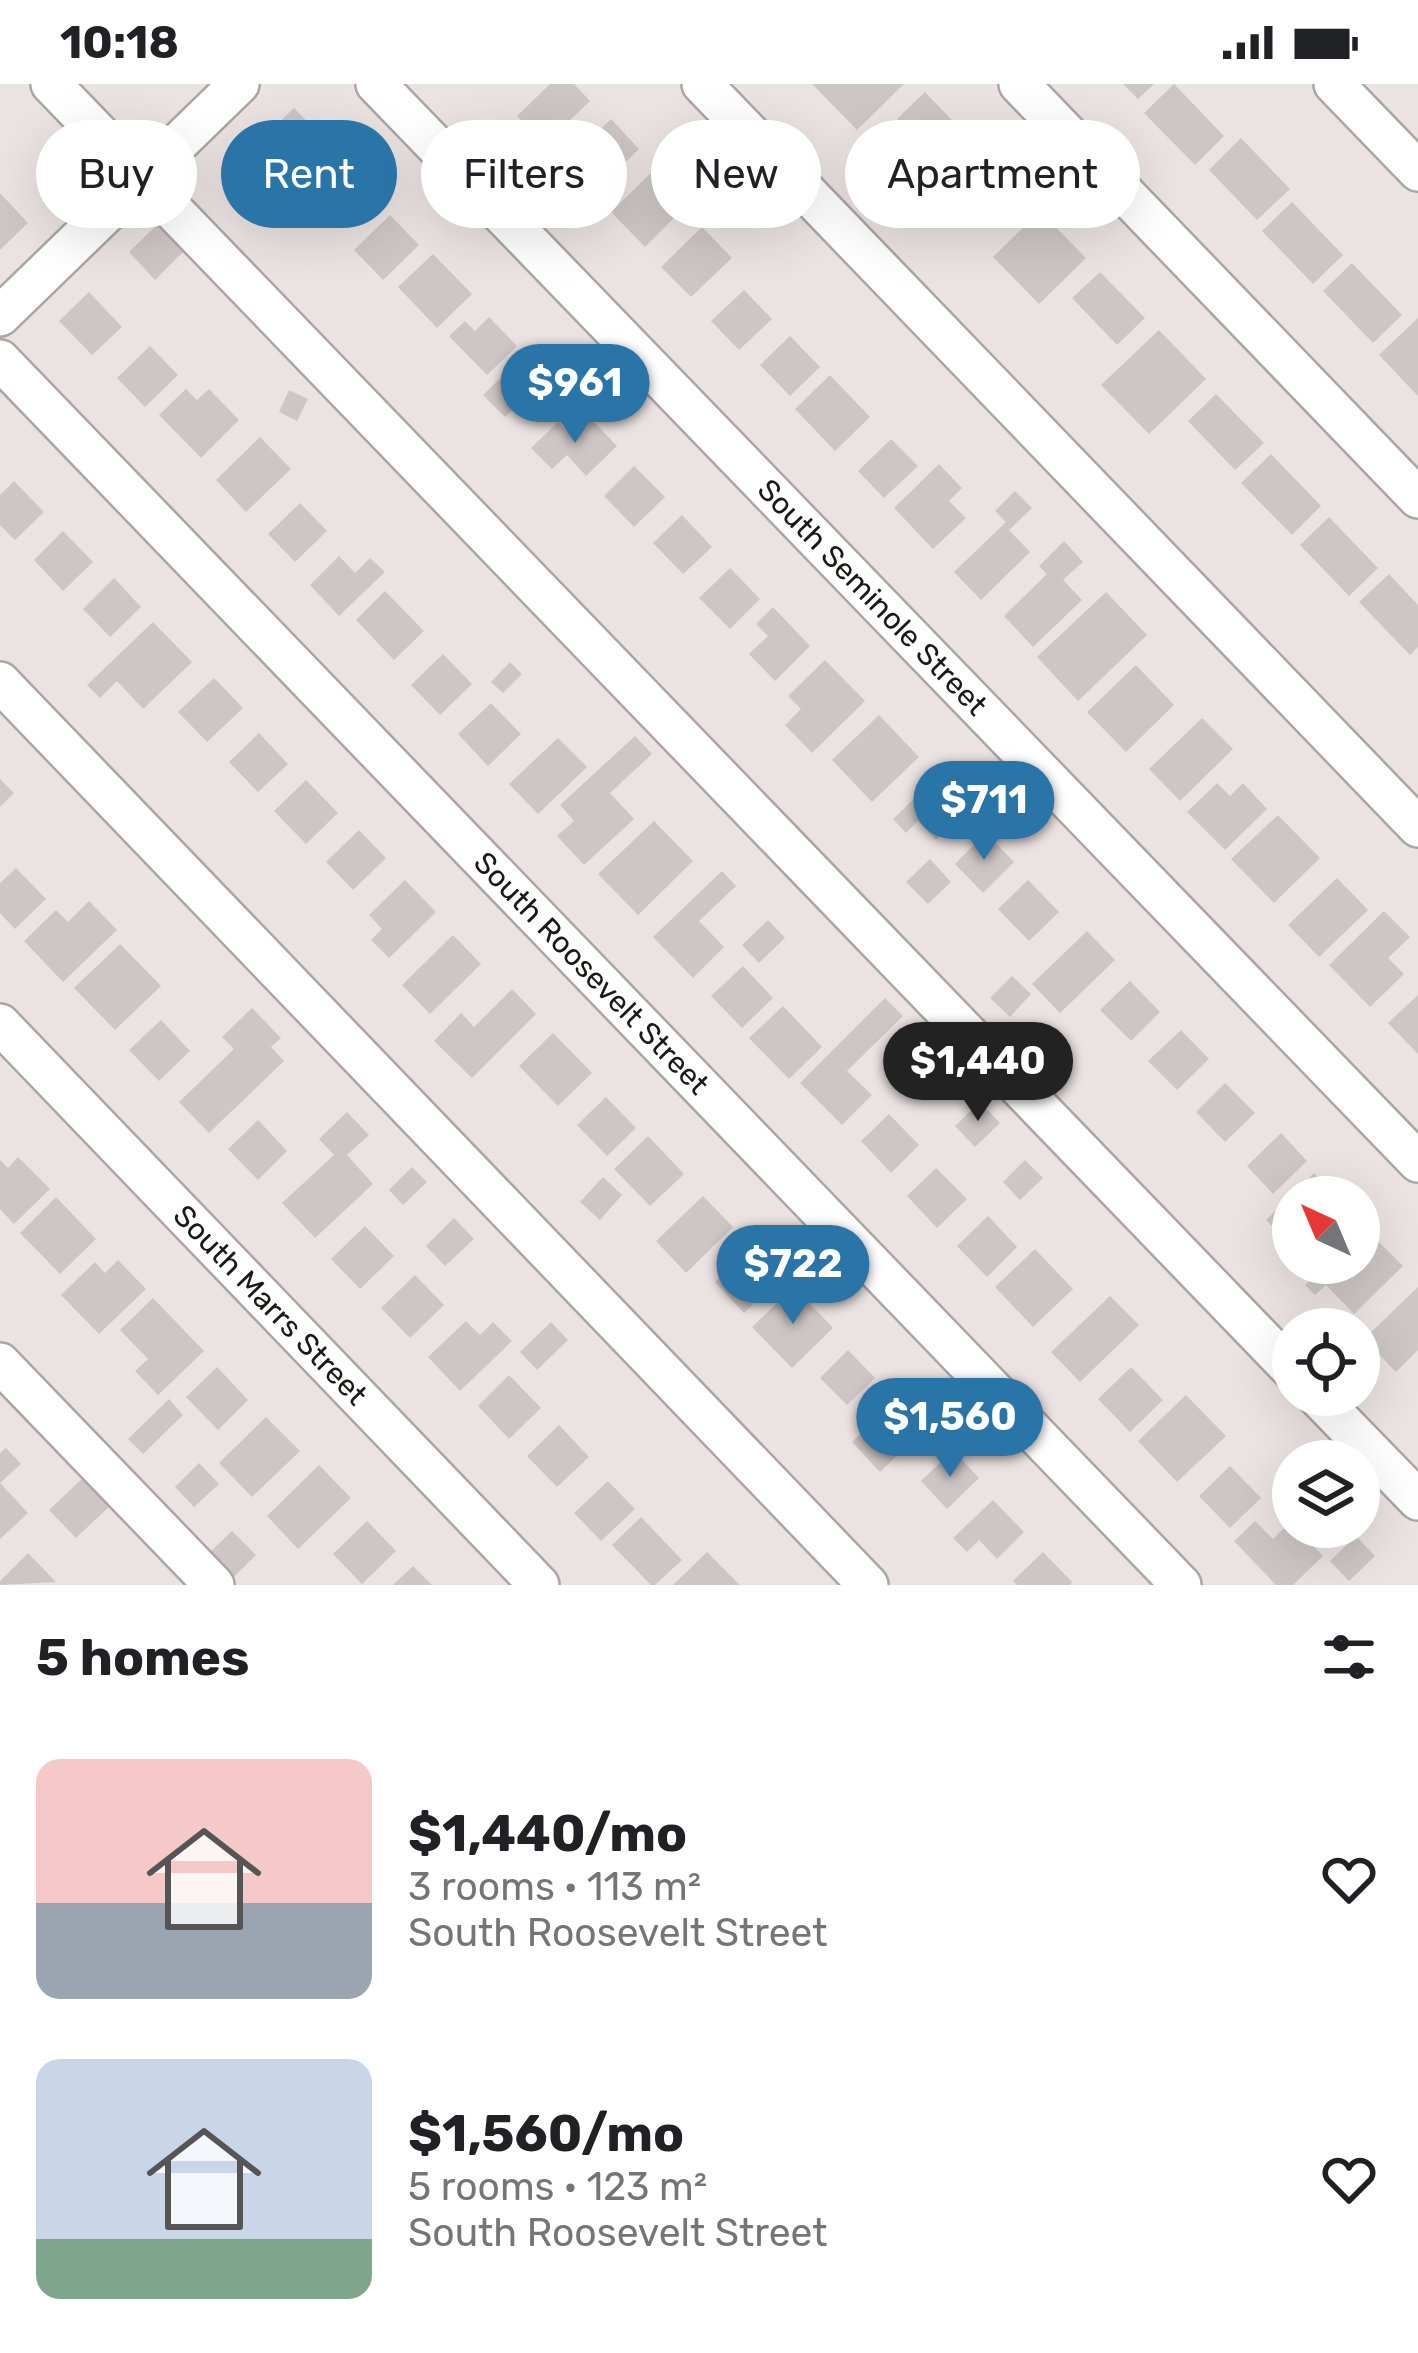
<!DOCTYPE html>
<html lang="en">
<head>
<meta charset="utf-8">
<style>
  :root { --surface:#fff; --page:#f2f2f2; --text:#202124; --muted:#757577; --accent:#2975a7 }
  body { margin:0; font-family:Rubik,sans-serif; background:var(--page); color:var(--text); height:100vh; display:flex; flex-direction:column; font-size:45px; white-space:nowrap }
  * { box-sizing:border-box; margin:0 }
  p { font-size:39px; color:var(--muted) }
  .icon { flex:none; width:66px; height:66px; fill:none; stroke:currentColor; stroke-width:2; stroke-linecap:round; stroke-linejoin:round }
  .map { position:relative; height:1501px; overflow:hidden }
  .sheet { display:flex; flex-direction:column; background:var(--surface); flex:1 }
  .sheet>* { flex:none }
  .hud { position:absolute; left:36px; top:36px; width:1347px; height:108px; display:flex; gap:24px }
  .needle { width:78px; rotate:316deg }
  .controls { position:absolute; left:1272px; top:1092px; display:grid; gap:24px }
  .controls a { display:grid; place-items:center; width:108px; height:108px; border-radius:50%; background:var(--surface); box-shadow:0 12px 48px #0002; font-size:60px }
  .price { position:absolute; translate:-50% -102px; padding:0 27px; border-radius:42px; background:var(--accent); color:#fff; font-size:39px; line-height:78px; filter:drop-shadow(0 3px 6px #0008) }
  .price::after { content:''; position:absolute; left:50%; top:72px; width:36px; height:27px; margin-left:-18px; background:inherit; clip-path:polygon(0 0,100% 0,50% 100%) }
  .price.selected { background:#222; color:#fff }
  ul { padding:0; list-style:none }
  li { display:flex; align-items:center; gap:36px; height:300px; padding:0 36px }
  li span { display:grid; place-items:center; flex:none; width:336px; height:240px; border-radius:24px; color:#555 }
  li>.icon { margin-inline-start:auto }
  span .icon { width:144px; height:144px; fill:#fffc; stroke-width:1 }
  li b { font-size:51px }
  h2 { display:flex; justify-content:space-between; align-items:center; height:144px; padding:0 36px; font-size:51px }
  .tag { padding:0 42px; border-radius:54px; background:var(--surface); box-shadow:0 12px 48px #0002; font-size:42px; line-height:108px }
  .tag.selected { background:var(--accent); color:#fff }
  .status { display:flex; justify-content:space-between; align-items:center; height:84px; padding:0 60px; background:var(--surface); direction:ltr }
  .status svg { height:33px; fill:currentColor }
  .map>svg:first-child { display:block }
</style>
</head>
<body>
<div class="status"><b>10:18</b><svg viewBox="0 0 49 12"><path d="M0 12V9h3v3zM5 12V6h3v6zM10 12V3h3v9zM15 12V0h3v12zM26 1h20v11H26zM47 4h2v5h-2z"/></svg></div>
<div class="map">
<svg width="1418" height="1501" viewBox="0 0 1418 1501">
  <rect width="100%" height="100%" fill="#ebe3e2"/>
  <!-- building -->
  <path fill="#cdc6c4" d="M 550,0 L 574,0 L 590,17 L 544,61 L 517,32 Z
    M 812,0 L 904,0 L 857,46 Z
    M 1123,0 L 1154,0 L 1138,15 Z
    M 1174,0 L 1224,52 L 1195,81 L 1144,29 Z
    M 925,8 L 971,56 L 943,82 L 897,35 Z
    M 294,24 L 323,54 L 283,92 L 254,62 Z
    M 611,35 L 639,65 L 593,110 L 565,80 Z
    M 71,43 L 99,72 L 73,97 L 45,68 Z
    M 1241,54 L 1290,105 L 1257,136 L 1209,86 Z
    M 982,66 L 1031,116 L 1003,143 L 972,111 L 957,124 L 940,106 Z
    M 342,79 L 372,110 L 340,141 L 310,110 Z
    M 659,81 L 676,98 L 659,114 L 676,132 L 645,163 L 611,128 Z
    M 0,109 L 28,139 L 0,166 Z
    M 1292,118 L 1343,171 L 1313,200 L 1262,147 Z
    M 1040,127 L 1086,174 L 1039,220 L 993,173 Z
    M 390,131 L 419,161 L 383,196 L 354,166 Z
    M 161,137 L 187,164 L 155,196 L 129,168 Z
    M 702,143 L 732,174 L 691,213 L 661,183 Z
    M 433,170 L 472,210 L 437,244 L 398,203 Z
    M 1352,179 L 1402,231 L 1373,259 L 1323,207 Z
    M 1100,188 L 1145,234 L 1117,261 L 1072,214 Z
    M 744,206 L 772,235 L 739,266 L 711,237 Z
    M 89,208 L 122,243 L 92,271 L 59,237 Z
    M 489,233 L 517,262 L 487,291 L 449,252 L 465,237 L 475,247 Z
    M 1418,234 L 1418,312 L 1379,271 Z
    M 1159,246 L 1206,295 L 1149,350 L 1101,301 Z
    M 790,252 L 820,283 L 790,312 L 760,281 Z
    M 150,262 L 178,291 L 145,323 L 117,294 Z
    M 515,280 L 526,291 L 538,280 L 567,311 L 538,339 L 519,319 L 505,333 L 483,311 Z
    M 830,291 L 870,333 L 835,367 L 795,325 Z
    M 186,305 L 197,316 L 209,305 L 239,336 L 201,374 L 159,331 Z
    M 289,306 L 308,315 L 297,337 L 279,328 Z
    M 1216,310 L 1264,359 L 1235,386 L 1188,337 Z
    M 590,334 L 617,362 L 586,392 L 567,371 L 552,385 L 531,364 L 558,338 L 572,352 Z
    M 260,353 L 291,385 L 246,428 L 216,396 Z
    M 891,355 L 918,382 L 884,414 L 858,387 Z
    M 1271,370 L 1321,422 L 1292,451 L 1241,399 Z
    M 939,380 L 962,404 L 949,417 L 966,434 L 933,465 L 894,424 Z
    M 634,382 L 665,413 L 634,443 L 604,412 Z
    M 14,397 L 44,428 L 15,456 L 0,441 L 0,411 Z
    M 1015,407 L 1032,424 L 1009,446 L 1030,468 L 981,516 L 954,488 L 1006,438 L 995,427 Z
    M 300,419 L 327,447 L 295,478 L 268,450 Z
    M 682,431 L 712,463 L 683,490 L 653,459 Z
    M 1329,433 L 1378,484 L 1349,512 L 1300,461 Z
    M 63,447 L 93,478 L 63,507 L 34,476 Z
    M 1064,457 L 1083,478 L 1063,496 L 1082,516 L 1033,563 L 1004,532 L 1047,490 L 1039,482 Z
    M 339,472 L 355,489 L 370,474 L 385,488 L 339,532 L 310,501 Z
    M 730,484 L 760,515 L 730,545 L 699,514 Z
    M 1389,490 L 1418,521 L 1418,563 L 1410,571 L 1359,518 Z
    M 114,494 L 141,523 L 110,553 L 83,525 Z
    M 385,507 L 424,547 L 394,576 L 356,536 Z
    M 1106,508 L 1147,551 L 1078,617 L 1037,573 Z
    M 773,523 L 810,562 L 775,597 L 749,570 L 768,552 L 756,540 Z
    M 153,538 L 192,578 L 143,625 L 117,597 L 100,614 L 87,601 Z
    M 443,570 L 472,600 L 440,631 L 411,601 Z
    M 825,576 L 865,617 L 812,669 L 785,641 L 801,625 L 788,612 Z
    M 510,578 L 522,590 L 503,609 L 491,598 Z
    M 1136,581 L 1174,621 L 1126,668 L 1087,628 Z
    M 214,594 L 243,624 L 207,658 L 178,628 Z
    M 491,619 L 521,650 L 488,682 L 458,650 Z
    M 879,631 L 919,673 L 872,718 L 832,676 Z
    M 1202,634 L 1233,665 L 1180,717 L 1149,685 Z
    M 259,649 L 288,680 L 258,708 L 229,678 Z
    M 635,652 L 652,670 L 610,709 L 634,735 L 584,781 L 557,752 L 574,737 L 560,721 Z
    M 558,654 L 587,683 L 538,730 L 509,700 Z
    M 0,695 L 14,709 L 0,723 Z
    M 935,695 L 966,727 L 936,756 L 918,737 L 906,749 L 893,735 Z
    M 306,696 L 338,729 L 306,760 L 274,727 Z
    M 1217,699 L 1230,712 L 1243,699 L 1267,725 L 1225,766 L 1187,728 Z
    M 1278,731 L 1320,774 L 1274,819 L 1231,775 Z
    M 654,737 L 693,777 L 638,831 L 598,790 Z
    M 359,746 L 386,774 L 353,806 L 326,778 Z
    M 986,749 L 1014,778 L 983,809 L 955,780 Z
    M 930,775 L 951,798 L 928,820 L 906,798 Z
    M 16,784 L 46,815 L 15,845 L 0,829 L 0,799 Z
    M 722,787 L 736,802 L 699,837 L 724,863 L 693,894 L 653,853 Z
    M 1337,794 L 1368,826 L 1319,873 L 1288,841 Z
    M 405,796 L 436,828 L 389,874 L 371,856 L 382,845 L 369,831 Z
    M 1028,796 L 1059,828 L 1029,857 L 998,825 Z
    M 89,817 L 117,846 L 63,898 L 24,857 L 56,826 L 68,838 Z
    M 1384,827 L 1410,853 L 1388,874 L 1404,890 L 1370,923 L 1329,881 Z
    M 768,836 L 785,854 L 759,879 L 742,861 Z
    M 1087,847 L 1115,876 L 1060,929 L 1032,900 Z
    M 453,851 L 481,880 L 430,930 L 402,901 Z
    M 120,860 L 161,902 L 115,946 L 74,904 Z
    M 743,882 L 773,914 L 742,944 L 711,912 Z
    M 1012,892 L 1031,910 L 1010,933 L 990,914 Z
    M 1130,897 L 1160,928 L 1131,957 L 1100,926 Z
    M 512,905 L 536,930 L 472,994 L 434,957 L 461,929 L 474,943 Z
    M 1418,911 L 1418,970 L 1388,939 Z
    M 885,914 L 903,932 L 847,987 L 872,1011 L 842,1041 L 800,999 Z
    M 783,922 L 822,963 L 789,995 L 749,954 Z
    M 252,924 L 281,954 L 271,963 L 284,977 L 209,1049 L 179,1018 L 234,965 L 222,953 Z
    M 161,936 L 190,967 L 159,997 L 129,966 Z
    M 1181,946 L 1209,975 L 1177,1006 L 1148,977 Z
    M 553,949 L 592,989 L 558,1022 L 519,982 Z
    M 1225,999 L 1255,1029 L 1225,1058 L 1196,1028 Z
    M 606,1013 L 636,1044 L 607,1072 L 577,1041 Z
    M 980,1018 L 1000,1039 L 975,1063 L 955,1042 Z
    M 347,1028 L 369,1051 L 347,1071 L 373,1100 L 315,1154 L 282,1119 L 334,1071 L 319,1055 Z
    M 889,1030 L 919,1061 L 891,1089 L 861,1057 Z
    M 258,1036 L 287,1067 L 258,1096 L 228,1065 Z
    M 1281,1049 L 1307,1077 L 1273,1110 L 1247,1082 Z
    M 648,1052 L 684,1090 L 650,1122 L 614,1085 Z
    M 18,1073 L 50,1105 L 14,1140 L 0,1125 L 0,1076 L 8,1084 Z
    M 1025,1076 L 1043,1094 L 1020,1116 L 1003,1098 Z
    M 412,1083 L 427,1098 L 403,1121 L 389,1106 Z
    M 936,1084 L 967,1115 L 937,1144 L 907,1112 Z
    M 1314,1089 L 1338,1113 L 1293,1113 L 1293,1164 L 1266,1136 Z
    M 603,1093 L 622,1111 L 600,1136 L 580,1118 Z
    M 703,1112 L 733,1143 L 686,1189 L 656,1157 Z
    M 56,1113 L 96,1155 L 60,1190 L 20,1149 Z
    M 988,1132 L 1017,1163 L 987,1193 L 957,1162 Z
    M 454,1134 L 474,1155 L 445,1182 L 426,1162 Z
    M 365,1142 L 394,1172 L 360,1205 L 331,1175 Z
    M 1375,1154 L 1403,1182 L 1354,1230 L 1326,1201 L 1315,1211 L 1305,1201 L 1321,1185 L 1332,1196 L 1349,1179 L 1359,1179 L 1359,1170 Z
    M 754,1162 L 783,1192 L 744,1229 L 715,1198 Z
    M 1035,1165 L 1073,1205 L 1033,1243 L 995,1203 Z
    M 118,1176 L 146,1205 L 99,1250 L 61,1211 L 95,1178 L 105,1189 Z
    M 415,1191 L 444,1221 L 410,1254 L 381,1224 Z
    M 794,1203 L 833,1244 L 792,1284 L 752,1243 Z
    M 1418,1203 L 1418,1266 L 1396,1288 L 1364,1255 Z
    M 1110,1212 L 1139,1241 L 1080,1298 L 1051,1268 Z
    M 153,1214 L 204,1267 L 158,1311 L 135,1287 L 148,1275 L 120,1246 Z
    M 466,1237 L 480,1251 L 493,1238 L 512,1257 L 460,1307 L 428,1273 Z
    M 551,1238 L 568,1256 L 537,1286 L 520,1268 Z
    M 848,1266 L 875,1294 L 847,1321 L 820,1294 Z
    M 217,1283 L 248,1316 L 218,1346 L 186,1313 Z
    M 1131,1283 L 1163,1316 L 1130,1348 L 1098,1315 Z
    M 509,1291 L 541,1324 L 509,1355 L 478,1322 Z
    M 1186,1311 L 1226,1352 L 1177,1398 L 1138,1357 Z
    M 899,1312 L 928,1342 L 880,1388 L 852,1358 Z
    M 169,1315 L 183,1331 L 143,1370 L 128,1355 Z
    M 266,1333 L 300,1367 L 252,1413 L 219,1379 Z
    M 559,1341 L 589,1373 L 557,1403 L 527,1372 Z
    M 6,1364 L 21,1380 L 0,1399 L 28,1429 L 0,1455 L 0,1369 Z
    M 953,1366 L 979,1394 L 947,1425 L 921,1397 Z
    M 199,1379 L 219,1400 L 194,1423 L 175,1403 Z
    M 319,1381 L 351,1414 L 298,1465 L 267,1432 Z
    M 1230,1382 L 1261,1414 L 1230,1444 L 1199,1412 Z
    M 84,1393 L 111,1421 L 76,1454 L 49,1426 Z
    M 608,1397 L 635,1425 L 601,1457 L 574,1429 Z
    M 993,1416 L 1024,1448 L 997,1475 L 979,1456 L 967,1468 L 953,1454 Z
    M 641,1433 L 682,1476 L 655,1501 L 651,1501 L 612,1461 Z
    M 367,1437 L 396,1467 L 362,1500 L 333,1470 Z
    M 1255,1437 L 1273,1455 L 1290,1438 L 1323,1472 L 1293,1501 L 1276,1501 L 1234,1457 Z
    M 232,1447 L 256,1471 L 230,1497 L 206,1472 Z
    M 1356,1452 L 1375,1472 L 1349,1497 L 1330,1477 Z
    M 707,1468 L 740,1501 L 673,1501 Z
    M 1043,1468 L 1072,1498 L 1070,1501 L 1017,1501 L 1013,1497 Z
    M 28,1469 L 56,1498 L 0,1501 L 0,1497 Z
    M 413,1482 L 432,1501 L 393,1501 Z"/>
  <g fill="none" stroke-linecap="round" stroke-linejoin="round">
    <defs>
      <g id="minor">
        <path d="M 51,0 L 1293,1287"/>
        <path id="s1" d="M 376,0 L 1418,1078"/>
        <path d="M 702,0 L 1418,743"/>
        <path d="M 1019,0 L 1418,414"/>
        <path d="M 1334,0 L 1418,87"/>
        <path d="M 0,232 L 239,0"/>
        <path id="s2" d="M 0,276 L 1181,1501"/>
        <path d="M 0,598 L 868,1501"/>
        <path id="s3" d="M 0,940 L 539,1501"/>
        <path d="M 0,1279 L 214,1501"/>
        <path d="M 1316,1311 L 1418,1416"/>
      </g>
    </defs>
    <!-- minor casing -->
    <use href="#minor" stroke="#aca5a4" stroke-width="44"/>
    <!-- minor -->
    <use href="#minor" stroke="#fff" stroke-width="39"/>
  </g>
  <g text-anchor="middle" dominant-baseline="central" stroke-width="12" stroke-linejoin="round" paint-order="stroke">
    <!-- street labels -->
    <g font-size="30" fill="#1b1918" stroke="#fff">
      <text stroke="none"><textPath href="#s1" startOffset="714">South Seminole Street</textPath></text>
      <text stroke="none"><textPath href="#s2" startOffset="852">South Roosevelt Street</textPath></text>
      <text stroke="none"><textPath href="#s3" startOffset="390">South Marrs Street</textPath></text>
    </g>
  </g>
</svg>
<div class="controls">
<a><svg class="needle" viewBox="-14 -14 28 28"><path d="M0-13l5 13h-10z" fill="#e53935"/><path d="M0 13l5-13h-10z" fill="#757577"/></svg></a>
<a><svg class="icon" aria-label="locate" viewBox="0 0 24 24"><circle cx="12" cy="12" r="6"/><path d="M12 2v4M12 18v4M2 12h4M18 12h4"/></svg></a>
<a><svg class="icon" aria-label="layers" viewBox="0 0 24 24"><path d="M12 4l9 5-9 5-9-5zM3 14l9 5 9-5"/></svg></a>
</div>
<b class="price" style="left:575px;top:362px">$961</b>
<b class="price" style="left:984px;top:779px">$711</b>
<b class="price selected" style="left:978px;top:1040px">$1,440</b>
<b class="price" style="left:793px;top:1243px">$722</b>
<b class="price" style="left:950px;top:1396px">$1,560</b>
<div class="hud">
<a class="tag">Buy</a>
<a class="tag selected">Rent</a>
<a class="tag">Filters</a>
<a class="tag">New</a>
<a class="tag">Apartment</a>
</div>
</div>
<section class="sheet">
<h2>5 homes<svg class="icon" aria-label="filters" viewBox="0 0 24 24"><path d="M4 7h16M4 17h16"/><circle cx="9" cy="7" r="2"/><circle cx="15" cy="17" r="2"/></svg></h2>
<ul>
<li><span style="background:linear-gradient(#f6c9c9 60%,#9aa5b1 0)"><svg class="icon" aria-label="home" viewBox="0 0 24 24"><path d="M3 11l9-7 9 7M6 9v11h12V9"/></svg></span><div><b>$1,440/mo</b><p>3 rooms · 113 m²</p><p>South Roosevelt Street</p></div><svg class="icon" aria-label="heart" viewBox="0 0 24 24"><path d="M12 20l-8-8c-3-5 5-10 8-4 3-6 11-1 8 4z"/></svg></li>
<li><span style="background:linear-gradient(#c9d6e8 75%,#7fa58c 0)"><svg class="icon" aria-label="home" viewBox="0 0 24 24"><path d="M3 11l9-7 9 7M6 9v11h12V9"/></svg></span><div><b>$1,560/mo</b><p>5 rooms · 123 m²</p><p>South Roosevelt Street</p></div><svg class="icon" aria-label="heart" viewBox="0 0 24 24"><path d="M12 20l-8-8c-3-5 5-10 8-4 3-6 11-1 8 4z"/></svg></li>
</ul>
</section>
</body>
</html>
